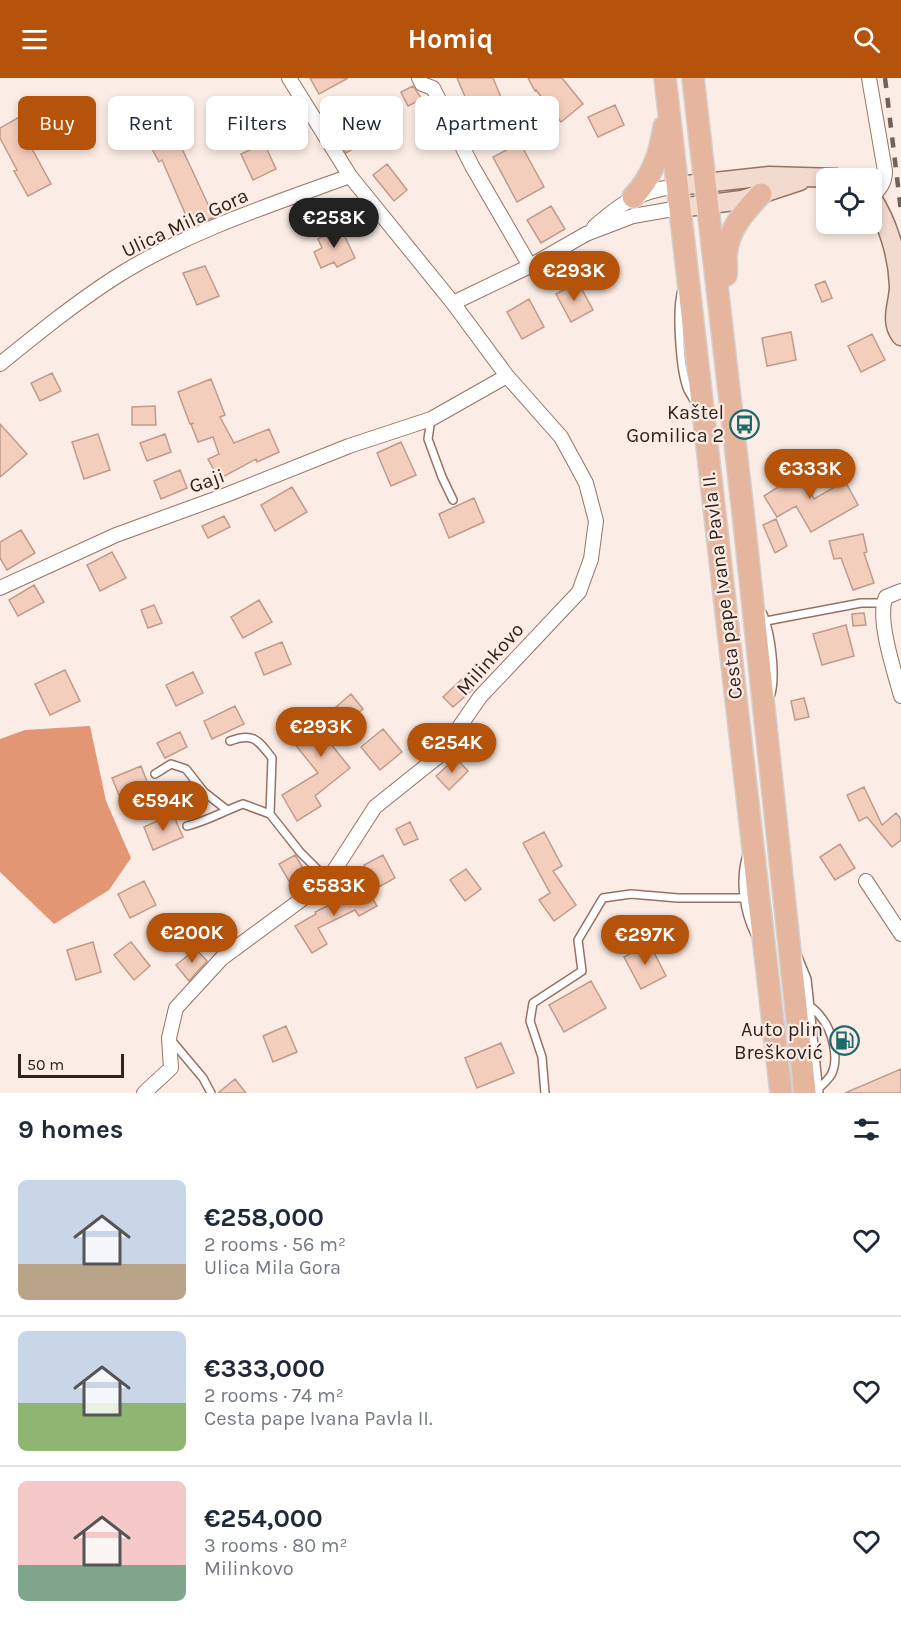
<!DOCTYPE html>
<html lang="en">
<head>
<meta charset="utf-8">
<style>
  :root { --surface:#fff; --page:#f6f6f7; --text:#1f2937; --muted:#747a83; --line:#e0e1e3; --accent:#b45309 }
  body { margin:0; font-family:Karla,sans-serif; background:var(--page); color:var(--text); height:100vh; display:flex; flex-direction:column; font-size:22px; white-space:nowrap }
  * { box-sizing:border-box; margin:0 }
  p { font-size:20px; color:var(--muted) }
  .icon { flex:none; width:33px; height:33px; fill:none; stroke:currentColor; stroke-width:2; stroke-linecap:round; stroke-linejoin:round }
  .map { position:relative; height:1015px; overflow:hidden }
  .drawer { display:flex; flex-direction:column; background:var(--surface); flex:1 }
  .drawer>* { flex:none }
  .top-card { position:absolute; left:18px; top:18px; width:600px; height:54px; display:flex; gap:12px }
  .fabs { position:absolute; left:816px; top:90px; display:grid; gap:12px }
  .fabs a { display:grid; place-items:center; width:66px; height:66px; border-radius:9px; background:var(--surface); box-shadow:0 3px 9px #0003; font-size:30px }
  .scale { position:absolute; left:18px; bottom:15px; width:106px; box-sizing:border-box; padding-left:6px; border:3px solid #31231c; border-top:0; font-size:16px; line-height:21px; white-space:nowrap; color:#31231c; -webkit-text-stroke:4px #fbece5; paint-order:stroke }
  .price { position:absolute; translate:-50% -51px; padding:0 14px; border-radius:21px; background:var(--accent); color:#fff; font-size:20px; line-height:39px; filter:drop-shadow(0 2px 3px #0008) }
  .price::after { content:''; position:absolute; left:50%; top:36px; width:18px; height:14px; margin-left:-9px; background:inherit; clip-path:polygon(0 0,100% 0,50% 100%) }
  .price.on { background:#222; color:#fff }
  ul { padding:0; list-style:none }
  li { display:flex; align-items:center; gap:18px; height:150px; padding:0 18px }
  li+li { border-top:2px solid var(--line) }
  li span { display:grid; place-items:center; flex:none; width:168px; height:120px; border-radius:9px; color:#555 }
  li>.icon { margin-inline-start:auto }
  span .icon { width:72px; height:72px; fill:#fffc; stroke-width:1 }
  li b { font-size:26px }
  h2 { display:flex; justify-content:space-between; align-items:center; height:72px; padding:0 18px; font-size:26px }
  .tag { padding:0 21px; border-radius:9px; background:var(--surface); box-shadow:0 3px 9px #0003; font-size:21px; line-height:54px }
  .tag.on { background:var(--accent); color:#fff }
  header { display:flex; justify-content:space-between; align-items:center; height:78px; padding:0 18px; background:var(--accent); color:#fff; font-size:27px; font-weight:700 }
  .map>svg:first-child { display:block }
</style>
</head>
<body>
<header><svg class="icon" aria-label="menu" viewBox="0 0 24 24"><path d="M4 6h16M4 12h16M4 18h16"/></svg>Homiq<svg class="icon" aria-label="search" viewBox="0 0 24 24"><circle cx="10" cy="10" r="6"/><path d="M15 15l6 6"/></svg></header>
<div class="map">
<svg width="901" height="1015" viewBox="0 0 901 1015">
  <rect width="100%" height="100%" fill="#fbece5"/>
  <!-- forest -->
  <path fill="#e29673" d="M 90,648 L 106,723 L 131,780 L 109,812 L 54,846 L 0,794 L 0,661 L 25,652 Z"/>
  <!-- building -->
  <path fill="#f4cebd" stroke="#bf9b8b" stroke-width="1.5" d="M 310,0 L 348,0 L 319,16 Z
    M 457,0 L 493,0 L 503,24 L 473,37 Z
    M 528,0 L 562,0 L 583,26 L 561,44 L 536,12 L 535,13 Z
    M 413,8 L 422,21 L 408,28 L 401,14 Z
    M 615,27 L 624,47 L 598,59 L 588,39 Z
    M 21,38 L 35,64 L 30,67 L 51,106 L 28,118 L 14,93 L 17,92 L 0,60 L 0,50 Z
    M 170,45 L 214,139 L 191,149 L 162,82 L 159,84 L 145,58 Z
    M 349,48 L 360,67 L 346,75 L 335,56 Z
    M 264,65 L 276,91 L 253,102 L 241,76 Z
    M 520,65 L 544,109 L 517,124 L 493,79 Z
    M 387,86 L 407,112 L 394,123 L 373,97 Z
    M 551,128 L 565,151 L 541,165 L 527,142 Z
    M 340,148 L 355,180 L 337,189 L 334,184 L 321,190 L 314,174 L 322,170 L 318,161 Z
    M 205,188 L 219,218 L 197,227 L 183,195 Z
    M 825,203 L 832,220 L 822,224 L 815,207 Z
    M 578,204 L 593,232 L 571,244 L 556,216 Z
    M 529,221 L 544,249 L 522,261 L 507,234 Z
    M 791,254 L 796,282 L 767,288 L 762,260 Z
    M 872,256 L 885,282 L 861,294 L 848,268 Z
    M 52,295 L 61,313 L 40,323 L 31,305 Z
    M 211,301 L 225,337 L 220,339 L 234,365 L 269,351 L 279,374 L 257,384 L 256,381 L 219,401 L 208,381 L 219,376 L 213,359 L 198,364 L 191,346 L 194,345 L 190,346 L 178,314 Z
    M 155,328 L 156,347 L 132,347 L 132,329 Z
    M 0,346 L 27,376 L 0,399 Z
    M 98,356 L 110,392 L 84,401 L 72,364 Z
    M 165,356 L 171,374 L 147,383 L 140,365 Z
    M 401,364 L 416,397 L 391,408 L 377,375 Z
    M 800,386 L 814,421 L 845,403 L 858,427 L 811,454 L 796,428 L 777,439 L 764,418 L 786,404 L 782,394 Z
    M 180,392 L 187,410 L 161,421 L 154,403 Z
    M 292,409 L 307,434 L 275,453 L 261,427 Z
    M 474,420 L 484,444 L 449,460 L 439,436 Z
    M 224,438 L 230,449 L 208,460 L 202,448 Z
    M 776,441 L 787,468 L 775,475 L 763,447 Z
    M 21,452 L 35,475 L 7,492 L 0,480 L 0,464 Z
    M 863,456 L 867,474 L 864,475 L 874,505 L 853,512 L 841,480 L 834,481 L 829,463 Z
    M 112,474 L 126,500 L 100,513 L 87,487 Z
    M 34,507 L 44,524 L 18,538 L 9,522 Z
    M 259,522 L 272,544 L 243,560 L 231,539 Z
    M 154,527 L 162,545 L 148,550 L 141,532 Z
    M 864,535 L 866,547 L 853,548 L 852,536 Z
    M 846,547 L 854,578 L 822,587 L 813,556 Z
    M 282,564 L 291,586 L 264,597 L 255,575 Z
    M 65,592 L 80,623 L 50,637 L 35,606 Z
    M 193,594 L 203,615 L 176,628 L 166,607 Z
    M 462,601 L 472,612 L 453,629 L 443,619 Z
    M 351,616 L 363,631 L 327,661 L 350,690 L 315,718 L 321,728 L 297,743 L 282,717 L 318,695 L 294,665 Z
    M 804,620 L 809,639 L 795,642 L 791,623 Z
    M 235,628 L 244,646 L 212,661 L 204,643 Z
    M 383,651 L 402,674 L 380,692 L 361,669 Z
    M 180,654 L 187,669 L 165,680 L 157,665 Z
    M 456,680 L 468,693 L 449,712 L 436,698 Z
    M 141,688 L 148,706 L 119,717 L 112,700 Z
    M 864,709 L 882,747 L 896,735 L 901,741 L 901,762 L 892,769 L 867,739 L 859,743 L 847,717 Z
    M 173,736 L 183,759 L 153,772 L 144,749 Z
    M 410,744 L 418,761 L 404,767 L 396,751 Z
    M 544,754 L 562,788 L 553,793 L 576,827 L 554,843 L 539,822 L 550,815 L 523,765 Z
    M 840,766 L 855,790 L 835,802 L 820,779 Z
    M 295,777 L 311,803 L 296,815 L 279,786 Z
    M 383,777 L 395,800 L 377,810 L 364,787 Z
    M 466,791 L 481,811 L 465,823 L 450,802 Z
    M 144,803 L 156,827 L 130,840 L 118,816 Z
    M 365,808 L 377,828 L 359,838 L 355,832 L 318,850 L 327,866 L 312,875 L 295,848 L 316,836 L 315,834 L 333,825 L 334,828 Z
    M 93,864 L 101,894 L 76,902 L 67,872 Z
    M 131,864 L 150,888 L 134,902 L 114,877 Z
    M 649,865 L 666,898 L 641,911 L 624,879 Z
    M 196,871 L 207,883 L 189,903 L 176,887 Z
    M 591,903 L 606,930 L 564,954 L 549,927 Z
    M 286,948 L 297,974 L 273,984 L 263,958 Z
    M 501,965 L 514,995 L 477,1010 L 465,980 Z
    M 901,991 L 901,1015 L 845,1015 Z
    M 235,1001 L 246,1015 L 218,1015 Z"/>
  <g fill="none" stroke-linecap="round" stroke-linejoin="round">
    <defs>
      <path id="lane" d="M 682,212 C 676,232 680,294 688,312 C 690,316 693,320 695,324
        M 431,341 L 428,361 L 442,399 L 453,422
        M 763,536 C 771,556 776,596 771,616
        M 766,543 L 861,525 L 883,525
        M 230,663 C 253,654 258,662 272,680 L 270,736
        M 155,696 L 171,686 L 186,691 L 204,714 L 227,732
        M 187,748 C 207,743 224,733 243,726 L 270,736 L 300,774 L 328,802
        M 747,777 C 739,801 744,834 755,856
        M 798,879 L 807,901 L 819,1015
        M 810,928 C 813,931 818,934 820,938 C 832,951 840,981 831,997 C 828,1002 822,1007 818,1011
        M 171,962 L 203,1000 L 211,1015
        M 545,1015 L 542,979 L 530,943 L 533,925 L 582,893 L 578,862 L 603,820 L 631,816 L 678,820 L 745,820"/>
      <path id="street" d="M 289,0 L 350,98
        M 419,0 L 422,6 L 433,10 L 472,88 L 530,188
        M 869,0 L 885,93 C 885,105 880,110 872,119
        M 594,149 C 624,123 637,114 677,108
        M 0,286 C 37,256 74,226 114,200 C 186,154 270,127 350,98 L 453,225 L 530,188 L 586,156 L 633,138 L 679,130
        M 0,510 L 116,457 L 226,417 L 349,368 L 431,341 L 507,298 L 453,225
        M 901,513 L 886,519 C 876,540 895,595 901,618
        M 866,803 L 901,856
        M 144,1015 L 171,990 L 169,960 L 176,930 L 222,880 L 328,802 L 375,729 L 440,677 L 480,619 L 579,514 L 591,481 L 596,443 L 586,405 L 561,359 L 507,298"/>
      <path id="secondary" d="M 677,108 L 769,98 L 837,100
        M 872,120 C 888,145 898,178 899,208 C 899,226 889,242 901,258
        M 679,130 L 742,122 L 800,103"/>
      <path id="primary" d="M 665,0 L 781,1015
        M 693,0 L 743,434 L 805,1015
        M 633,119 C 652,99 660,76 664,49
        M 726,197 C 727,191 726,184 726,178 C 728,151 744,134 761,116"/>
    </defs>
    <!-- lane casing -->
    <use href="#lane" stroke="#957364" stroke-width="10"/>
    <!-- street casing -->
    <use href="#street" stroke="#957364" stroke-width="16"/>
    <!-- secondary casing -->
    <use href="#secondary" stroke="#957364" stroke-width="21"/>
    <!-- primary casing -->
    <use href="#primary" stroke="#d2cfcd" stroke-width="24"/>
    <!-- lane -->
    <use href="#lane" stroke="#fff" stroke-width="7"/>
    <!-- street -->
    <use href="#street" stroke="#fff" stroke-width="14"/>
    <!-- secondary -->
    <use href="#secondary" stroke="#f3dace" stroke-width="18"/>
    <!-- primary -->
    <use href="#primary" stroke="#e6b59d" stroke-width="21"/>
    <!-- rail -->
    <path stroke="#71635c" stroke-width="4.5" stroke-dasharray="10 10" stroke-linecap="butt" d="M 885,0 L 901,133"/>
  </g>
  <!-- icons -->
  <defs>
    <symbol id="bus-ring" viewBox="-11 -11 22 22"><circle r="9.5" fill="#fbece5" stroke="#1d6a6a" stroke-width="1.5"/><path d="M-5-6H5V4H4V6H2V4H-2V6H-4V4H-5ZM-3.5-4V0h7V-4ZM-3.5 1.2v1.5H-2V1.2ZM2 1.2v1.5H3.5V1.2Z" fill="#1d6a6a"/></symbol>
    <symbol id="fuel-ring" viewBox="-11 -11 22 22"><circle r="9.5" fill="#fbece5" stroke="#1d6a6a" stroke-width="1.5"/><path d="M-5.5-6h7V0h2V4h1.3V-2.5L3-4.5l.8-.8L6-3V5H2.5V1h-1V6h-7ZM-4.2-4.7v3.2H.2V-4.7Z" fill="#1d6a6a"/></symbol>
  </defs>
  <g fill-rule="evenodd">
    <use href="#bus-ring" x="728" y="330" width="33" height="33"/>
    <use href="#fuel-ring" x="828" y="946" width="33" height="33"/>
  </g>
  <g text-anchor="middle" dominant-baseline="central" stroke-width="4.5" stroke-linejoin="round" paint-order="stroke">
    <!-- street labels -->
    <g font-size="20" fill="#31231c" stroke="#fbece5">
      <text transform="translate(185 145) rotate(-25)">Ulica Mila Gora</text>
      <text transform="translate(207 403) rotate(-20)">Gaji</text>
      <text transform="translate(722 508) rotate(-97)">Cesta pape Ivana Pavla II.</text>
      <text transform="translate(490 581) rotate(-48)">Milinkovo</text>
    </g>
    <!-- poi labels -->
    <g font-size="20" fill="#31231c" stroke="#fbece5" text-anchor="end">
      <text x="724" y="334">Kaštel<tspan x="724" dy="23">Gomilica 2</tspan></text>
      <text x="823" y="951">Auto plin<tspan x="823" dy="23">Brešković</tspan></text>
    </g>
  </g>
</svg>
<div class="fabs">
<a><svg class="icon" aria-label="locate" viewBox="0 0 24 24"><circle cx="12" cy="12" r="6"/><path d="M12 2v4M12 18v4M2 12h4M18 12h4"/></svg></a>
</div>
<div class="scale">50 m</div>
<b class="price on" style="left:334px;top:171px">€258K</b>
<b class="price" style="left:574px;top:224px">€293K</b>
<b class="price" style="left:810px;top:422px">€333K</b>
<b class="price" style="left:321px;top:680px">€293K</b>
<b class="price" style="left:452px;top:696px">€254K</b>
<b class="price" style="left:163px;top:754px">€594K</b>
<b class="price" style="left:334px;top:839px">€583K</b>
<b class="price" style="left:192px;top:886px">€200K</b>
<b class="price" style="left:645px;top:888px">€297K</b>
<div class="top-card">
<a class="tag on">Buy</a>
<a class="tag">Rent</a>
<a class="tag">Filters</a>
<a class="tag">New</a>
<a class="tag">Apartment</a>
</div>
</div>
<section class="drawer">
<h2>9 homes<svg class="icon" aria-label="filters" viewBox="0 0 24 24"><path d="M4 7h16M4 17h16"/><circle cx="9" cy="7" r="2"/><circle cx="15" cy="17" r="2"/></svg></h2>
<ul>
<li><span style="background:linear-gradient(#c9d6e8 70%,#b9a48a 0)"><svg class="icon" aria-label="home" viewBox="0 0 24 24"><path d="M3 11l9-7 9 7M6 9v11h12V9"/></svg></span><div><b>€258,000</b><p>2 rooms · 56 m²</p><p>Ulica Mila Gora</p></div><svg class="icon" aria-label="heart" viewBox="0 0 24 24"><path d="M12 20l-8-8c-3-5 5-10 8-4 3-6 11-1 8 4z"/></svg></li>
<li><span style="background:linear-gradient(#c9d6e8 60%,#8fb573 0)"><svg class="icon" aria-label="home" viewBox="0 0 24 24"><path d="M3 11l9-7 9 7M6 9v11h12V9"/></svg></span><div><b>€333,000</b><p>2 rooms · 74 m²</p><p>Cesta pape Ivana Pavla II.</p></div><svg class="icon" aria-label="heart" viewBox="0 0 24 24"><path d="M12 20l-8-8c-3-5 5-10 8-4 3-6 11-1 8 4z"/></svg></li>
<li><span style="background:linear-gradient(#f6c9c9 70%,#7fa58c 0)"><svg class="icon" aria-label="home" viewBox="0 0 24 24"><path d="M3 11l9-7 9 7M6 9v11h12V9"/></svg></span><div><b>€254,000</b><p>3 rooms · 80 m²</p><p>Milinkovo</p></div><svg class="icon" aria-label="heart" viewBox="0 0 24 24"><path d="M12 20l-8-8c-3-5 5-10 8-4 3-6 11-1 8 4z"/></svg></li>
</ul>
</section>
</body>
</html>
